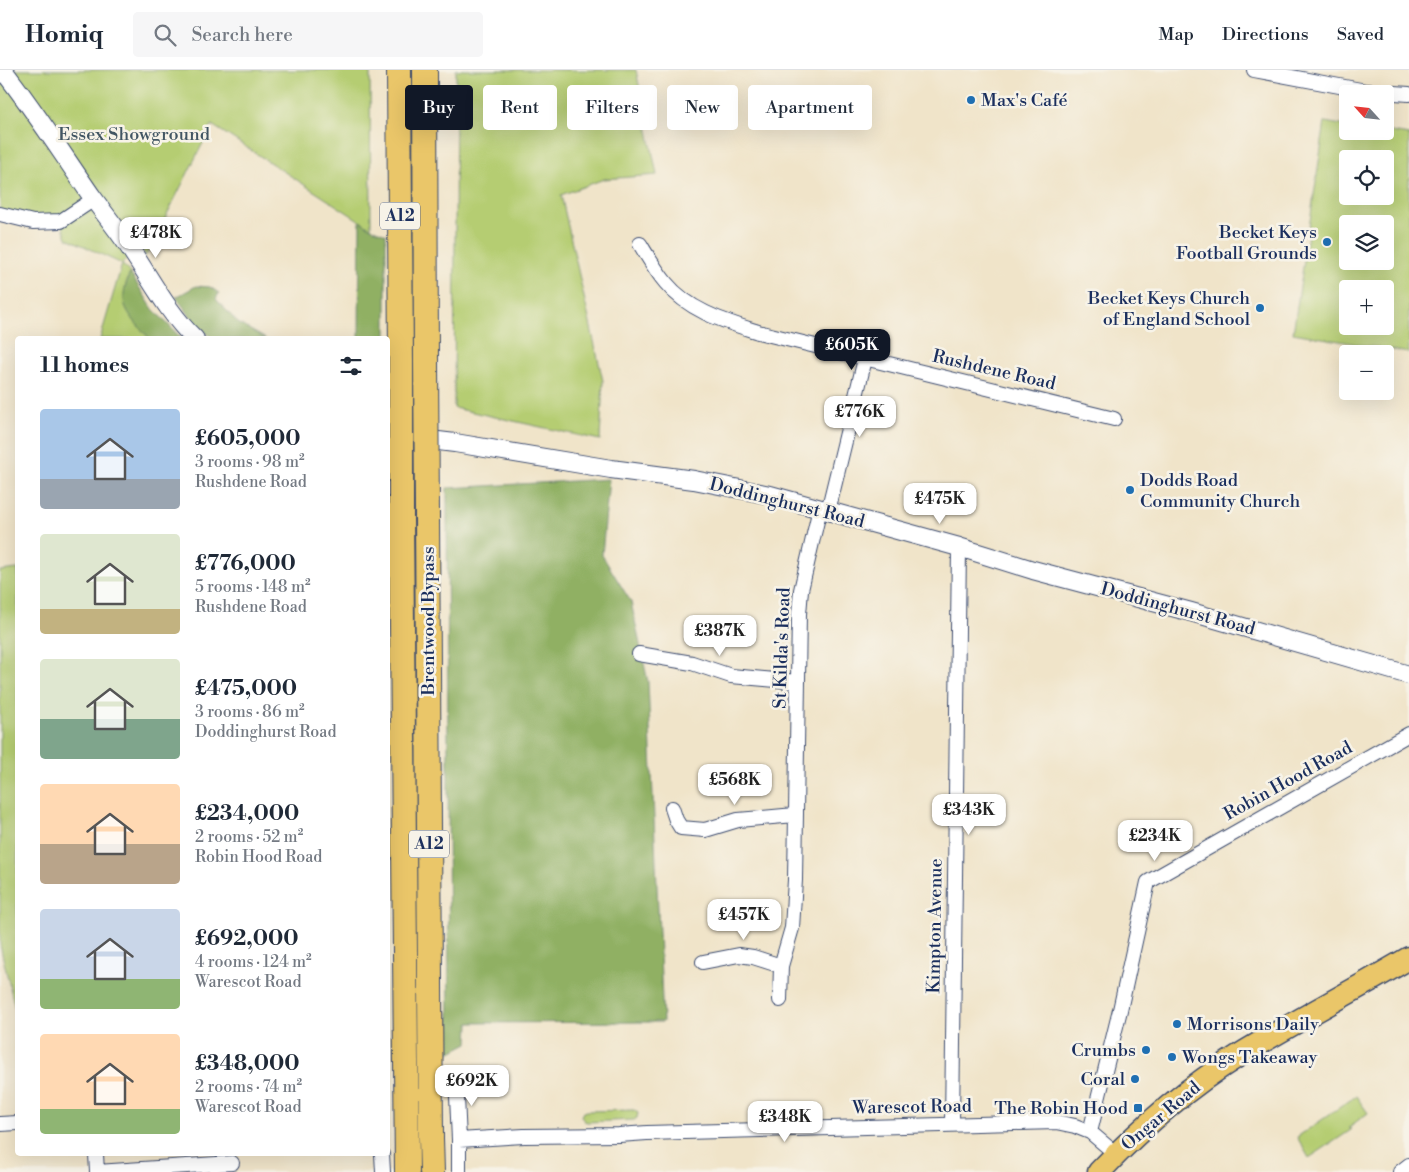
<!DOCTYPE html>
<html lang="en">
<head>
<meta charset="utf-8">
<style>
  :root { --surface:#fff; --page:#f6f6f7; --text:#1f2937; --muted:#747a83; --line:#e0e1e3; --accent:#111827 }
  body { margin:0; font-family:"Libre Bodoni",serif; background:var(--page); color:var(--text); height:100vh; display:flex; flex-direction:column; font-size:19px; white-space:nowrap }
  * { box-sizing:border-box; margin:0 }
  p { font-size:16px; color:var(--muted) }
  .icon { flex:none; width:28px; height:28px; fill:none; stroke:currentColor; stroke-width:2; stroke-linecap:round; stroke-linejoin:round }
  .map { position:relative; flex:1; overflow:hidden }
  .side { position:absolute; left:15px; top:266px; width:375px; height:820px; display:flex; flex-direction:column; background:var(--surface); border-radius:5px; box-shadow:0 5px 20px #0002 }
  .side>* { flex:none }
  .banner { position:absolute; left:405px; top:15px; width:475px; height:45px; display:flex; gap:10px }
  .needle { width:32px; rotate:297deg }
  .tools { position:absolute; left:1339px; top:15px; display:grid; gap:10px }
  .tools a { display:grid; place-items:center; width:55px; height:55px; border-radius:5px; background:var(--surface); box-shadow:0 5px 20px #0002; font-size:25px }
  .price { position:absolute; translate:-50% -42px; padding:0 11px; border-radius:10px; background:#fff; color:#222; font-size:16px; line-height:32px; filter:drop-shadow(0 1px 2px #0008) }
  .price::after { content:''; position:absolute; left:50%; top:30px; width:15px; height:11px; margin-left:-8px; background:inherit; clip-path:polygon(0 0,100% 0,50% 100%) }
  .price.current { background:var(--accent); color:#fff }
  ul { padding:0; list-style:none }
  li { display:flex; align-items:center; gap:15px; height:125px; padding:0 25px }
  li span { display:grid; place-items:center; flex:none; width:140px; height:100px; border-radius:5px; color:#555 }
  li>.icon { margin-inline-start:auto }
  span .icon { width:60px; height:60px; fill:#fffc; stroke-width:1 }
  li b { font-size:21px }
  h2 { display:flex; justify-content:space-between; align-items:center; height:60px; padding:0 25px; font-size:21px }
  .chip { padding:0 18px; border-radius:5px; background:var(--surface); box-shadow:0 5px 20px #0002; font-size:18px; line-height:45px }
  .chip.current { background:var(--accent); color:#fff }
  header { display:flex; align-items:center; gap:30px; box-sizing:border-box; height:70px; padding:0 25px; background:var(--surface); border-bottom:1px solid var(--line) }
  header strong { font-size:24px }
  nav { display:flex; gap:28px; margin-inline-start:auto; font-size:18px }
  .search { width:350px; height:45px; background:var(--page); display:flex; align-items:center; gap:12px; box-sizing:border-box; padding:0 18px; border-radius:5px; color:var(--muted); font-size:19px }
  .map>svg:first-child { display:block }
</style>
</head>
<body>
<header>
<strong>Homiq</strong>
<div class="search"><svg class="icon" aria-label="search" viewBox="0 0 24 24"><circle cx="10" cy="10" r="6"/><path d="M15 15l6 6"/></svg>Search here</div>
<nav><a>Map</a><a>Directions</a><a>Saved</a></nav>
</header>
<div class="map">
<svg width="1409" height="1102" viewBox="0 0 1409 1102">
  <rect width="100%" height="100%" fill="#f7f3e8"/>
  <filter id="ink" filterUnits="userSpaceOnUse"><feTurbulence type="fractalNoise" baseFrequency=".02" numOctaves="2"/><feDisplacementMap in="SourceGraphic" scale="10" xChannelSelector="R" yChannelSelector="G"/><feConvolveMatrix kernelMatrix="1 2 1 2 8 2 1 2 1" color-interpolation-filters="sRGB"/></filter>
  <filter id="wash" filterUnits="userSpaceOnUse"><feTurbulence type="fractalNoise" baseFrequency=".0096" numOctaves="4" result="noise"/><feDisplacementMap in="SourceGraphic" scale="20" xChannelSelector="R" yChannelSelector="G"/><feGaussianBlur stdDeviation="1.12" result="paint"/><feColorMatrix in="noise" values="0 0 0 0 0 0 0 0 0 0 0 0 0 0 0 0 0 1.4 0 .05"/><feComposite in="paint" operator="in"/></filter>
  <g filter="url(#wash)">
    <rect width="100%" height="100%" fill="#f0e4c9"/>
    <!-- green -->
    <path fill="#b5cd72" stroke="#687e68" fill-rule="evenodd" d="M 0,0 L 370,0 L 371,158 L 212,55 L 146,186 L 17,19 L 133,182 L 122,194 L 130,203 L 126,214 L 133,249 L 150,269 L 100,269 L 122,194 L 67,168 L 61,151 L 0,144 Z
      M 456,0 L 636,0 L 657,105 L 604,109 L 561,125 L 603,311 L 600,370 L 454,338 Z
      M 1325,52 L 1347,56 L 1348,61 L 1385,61 L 1409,65 L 1409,283 L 1293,263 ZM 1348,89 L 1385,89 L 1385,126 L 1348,126 ZM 1348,154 L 1385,154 L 1385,191 L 1348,191 ZM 1348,219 L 1385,219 L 1385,256 L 1348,256 Z
      M 17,499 L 18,499 L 17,978 L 16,943 L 0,875 L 0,501 Z
      M 1356,1026 L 1368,1043 L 1349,1057 L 1351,1060 L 1309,1088 L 1297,1067 Z
      M 634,1040 L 638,1043 L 637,1048 L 634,1050 L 587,1052 L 584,1051 L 581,1046 L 583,1042 L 586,1041 Z"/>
    <!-- forest -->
    <path fill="#90b064" stroke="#567061" d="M 360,151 L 371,158 L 386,164 L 386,269 L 359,269 Z
      M 130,203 L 153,239 L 182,269 L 150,269 C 142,260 124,242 124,230 C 123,220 127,211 130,203 Z
      M 196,216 L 210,217 L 219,223 L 216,229 L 238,253 L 266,269 L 213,269 L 197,255 L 176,227 Z
      M 609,409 L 602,485 L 631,532 L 648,612 L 663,952 L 469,953 L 468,973 L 449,983 L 447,418 Z"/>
  </g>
  <g filter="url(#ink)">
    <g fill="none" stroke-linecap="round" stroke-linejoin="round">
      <defs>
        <path id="minor" d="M 1254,0 L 1366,21 L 1409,24
          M 0,144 L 33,152 L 61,151 L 94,129
          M 640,174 C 648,187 656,201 666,213 C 689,241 724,251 758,262 L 1114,349
          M 828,441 L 865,289
          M 639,584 L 692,593 L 731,606 L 798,612
          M 672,738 L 676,750 L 681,758 L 705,760 L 738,750 L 795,745
          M 703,892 L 739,885 L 753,887 L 781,896
          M 780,930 L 781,896 L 792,858 L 795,810 L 799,544 L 801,520 L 820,438
          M 456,1005 L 459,1070
          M 0,1054 L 18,1053
          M 952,1055 L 959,477
          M 1090,1062 L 1120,940 L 1148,812 L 1409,664
          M 96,1084 L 97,1102
          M 382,1084 L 383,1102
          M 97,1102 L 232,1093
          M 459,1102 L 459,1070 L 524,1066 L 619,1065 L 647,1063 L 1056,1052 L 1075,1056 L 1090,1062 L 1116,1084
          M 1400,1102 L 1409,1095"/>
        <path id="tertiary" d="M 3,0 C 35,41 63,85 93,128 C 106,146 121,164 133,183 C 153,213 169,244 195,269
          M 388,365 L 455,373 L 611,399 L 694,410 L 770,425 L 959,477 L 1033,500 L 1191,542 L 1409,605"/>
        <path id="primary" d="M 1099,1102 C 1139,1060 1188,1017 1238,986 C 1294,952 1353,921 1409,888"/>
        <path id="trunk" d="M 399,0 L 401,292
          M 425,0 L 426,291
          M 427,445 L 431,1068 L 432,1102
          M 401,446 L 407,1102"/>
      </defs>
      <!-- minor casing -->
      <use href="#minor" stroke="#3b4a6e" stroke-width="16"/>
      <!-- tertiary casing -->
      <use href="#tertiary" stroke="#3b4a6e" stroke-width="20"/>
      <!-- primary casing -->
      <use href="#primary" stroke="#3b4a6e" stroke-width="25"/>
      <!-- trunk casing -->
      <use href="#trunk" stroke="#3b4a6e" stroke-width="26"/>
      <!-- minor -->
      <use href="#minor" stroke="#fff" stroke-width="14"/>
      <!-- tertiary -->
      <use href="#tertiary" stroke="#fff" stroke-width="18"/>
      <!-- primary -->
      <use href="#primary" stroke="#eac669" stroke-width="22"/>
      <!-- trunk -->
      <use href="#trunk" stroke="#eac669" stroke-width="24"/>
      <defs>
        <path id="trunk-bridge" d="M 426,291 L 427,445
          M 401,446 L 401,292"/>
      </defs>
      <!-- trunk-bridge casing -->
      <use href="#trunk-bridge" stroke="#3b4a6e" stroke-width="26" stroke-linecap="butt"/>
      <!-- trunk-bridge -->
      <use href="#trunk-bridge" stroke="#eac669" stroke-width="24"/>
    </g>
  </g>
  <!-- markers -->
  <g fill="#1f6fb2" stroke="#f7f3e8" stroke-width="2">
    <circle cx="971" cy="30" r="5"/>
    <circle cx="1327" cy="172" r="5"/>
    <circle cx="1260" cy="238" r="5"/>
    <circle cx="1130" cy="420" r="5"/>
    <circle cx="1177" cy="954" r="5"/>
    <circle cx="1146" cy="980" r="5"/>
    <circle cx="1172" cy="987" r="5"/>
    <circle cx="1135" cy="1009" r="5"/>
    <rect x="1133" y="1033" width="10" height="10" rx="2.5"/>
  </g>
  <g text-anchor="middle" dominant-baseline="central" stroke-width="5" stroke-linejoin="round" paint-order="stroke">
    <!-- shield labels -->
    <g fill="#f7f3e8" stroke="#5d6a87" stroke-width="1">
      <rect x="380" y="132.5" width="40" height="27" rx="4"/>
      <rect x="409" y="760.5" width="40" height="27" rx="4"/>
    </g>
    <g font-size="16" font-weight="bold" fill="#1b2f5e">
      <text x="400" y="146">A12</text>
      <text x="429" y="774">A12</text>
    </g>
    <!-- poi labels -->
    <g font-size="18" fill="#1b2f5e" stroke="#f7f3e8" text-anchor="end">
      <text x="981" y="30" text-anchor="start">Max's Café</text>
      <text x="1317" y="162">Becket Keys<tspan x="1317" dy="21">Football Grounds</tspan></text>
      <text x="1250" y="228">Becket Keys Church<tspan x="1250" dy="21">of England School</tspan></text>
      <text x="1140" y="410" text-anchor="start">Dodds Road<tspan x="1140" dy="21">Community Church</tspan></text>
      <text x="1187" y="954" text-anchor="start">Morrisons Daily</text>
      <text x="1136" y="980">Crumbs</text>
      <text x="1182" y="987" text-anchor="start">Wongs Takeaway</text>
      <text x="1125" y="1009">Coral</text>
      <text x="1128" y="1038">The Robin Hood</text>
    </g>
    <!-- park labels -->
    <g font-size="18" fill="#425663" stroke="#f7f3e8">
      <text x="134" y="64">Essex Showground</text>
    </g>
    <!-- street labels -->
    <g font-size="18" fill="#1b2f5e" stroke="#f7f3e8">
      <text transform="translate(994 300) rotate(13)">Rushdene Road</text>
      <text transform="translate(787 433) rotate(14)">Doddinghurst Road</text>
      <text transform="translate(1178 539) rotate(15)">Doddinghurst Road</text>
      <text transform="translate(428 551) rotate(-90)">Brentwood Bypass</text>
      <text transform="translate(782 578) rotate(-88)">St Kilda's Road</text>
      <text transform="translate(1288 711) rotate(-29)">Robin Hood Road</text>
      <text transform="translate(935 856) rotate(-89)">Kimpton Avenue</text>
      <text transform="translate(912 1037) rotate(-1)">Warescot Road</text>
      <text transform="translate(1161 1046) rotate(-40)">Ongar Road</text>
    </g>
  </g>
</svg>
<div class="tools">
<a><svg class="needle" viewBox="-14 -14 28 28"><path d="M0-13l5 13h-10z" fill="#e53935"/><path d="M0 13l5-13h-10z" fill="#747a83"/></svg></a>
<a><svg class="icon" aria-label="locate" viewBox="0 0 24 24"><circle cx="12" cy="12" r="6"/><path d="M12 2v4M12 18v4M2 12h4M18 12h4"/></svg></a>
<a><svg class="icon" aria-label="layers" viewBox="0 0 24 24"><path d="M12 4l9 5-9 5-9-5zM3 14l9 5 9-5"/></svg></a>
<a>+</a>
<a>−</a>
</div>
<b class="price" style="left:156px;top:189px">£478K</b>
<b class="price current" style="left:852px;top:301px">£605K</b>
<b class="price" style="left:860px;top:368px">£776K</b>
<b class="price" style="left:940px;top:455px">£475K</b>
<b class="price" style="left:720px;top:587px">£387K</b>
<b class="price" style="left:735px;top:736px">£568K</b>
<b class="price" style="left:969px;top:766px">£343K</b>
<b class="price" style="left:1155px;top:792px">£234K</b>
<b class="price" style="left:744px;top:871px">£457K</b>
<b class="price" style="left:472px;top:1037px">£692K</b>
<b class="price" style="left:785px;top:1073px">£348K</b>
<div class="banner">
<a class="chip current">Buy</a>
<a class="chip">Rent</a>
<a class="chip">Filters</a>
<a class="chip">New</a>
<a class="chip">Apartment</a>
</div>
<section class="side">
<h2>11 homes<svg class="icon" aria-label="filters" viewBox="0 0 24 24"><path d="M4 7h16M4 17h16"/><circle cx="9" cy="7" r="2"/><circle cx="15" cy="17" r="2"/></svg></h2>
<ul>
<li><span style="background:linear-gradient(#a9c7e8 70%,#9aa5b1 0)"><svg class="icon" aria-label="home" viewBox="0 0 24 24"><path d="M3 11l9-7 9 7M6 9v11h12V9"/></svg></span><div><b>£605,000</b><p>3 rooms · 98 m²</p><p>Rushdene Road</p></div></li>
<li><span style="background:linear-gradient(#dfe7d0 75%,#c2b280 0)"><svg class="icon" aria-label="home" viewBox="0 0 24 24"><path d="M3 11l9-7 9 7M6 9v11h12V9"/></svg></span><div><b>£776,000</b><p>5 rooms · 148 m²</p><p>Rushdene Road</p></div></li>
<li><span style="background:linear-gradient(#dfe7d0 60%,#7fa58c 0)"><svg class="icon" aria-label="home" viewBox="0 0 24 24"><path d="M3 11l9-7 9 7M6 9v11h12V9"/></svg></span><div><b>£475,000</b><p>3 rooms · 86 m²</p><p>Doddinghurst Road</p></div></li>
<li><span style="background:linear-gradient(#ffd9b3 60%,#b9a48a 0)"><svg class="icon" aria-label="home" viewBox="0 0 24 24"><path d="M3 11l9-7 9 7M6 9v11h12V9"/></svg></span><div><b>£234,000</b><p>2 rooms · 52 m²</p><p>Robin Hood Road</p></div></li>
<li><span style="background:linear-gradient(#c9d6e8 70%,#8fb573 0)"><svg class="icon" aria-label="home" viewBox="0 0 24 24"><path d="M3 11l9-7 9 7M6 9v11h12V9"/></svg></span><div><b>£692,000</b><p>4 rooms · 124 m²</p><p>Warescot Road</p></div></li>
<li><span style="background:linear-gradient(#ffd9b3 75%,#8fb573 0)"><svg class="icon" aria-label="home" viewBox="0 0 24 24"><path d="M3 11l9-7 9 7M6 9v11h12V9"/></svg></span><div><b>£348,000</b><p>2 rooms · 74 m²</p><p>Warescot Road</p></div></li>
</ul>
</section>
</div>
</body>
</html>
